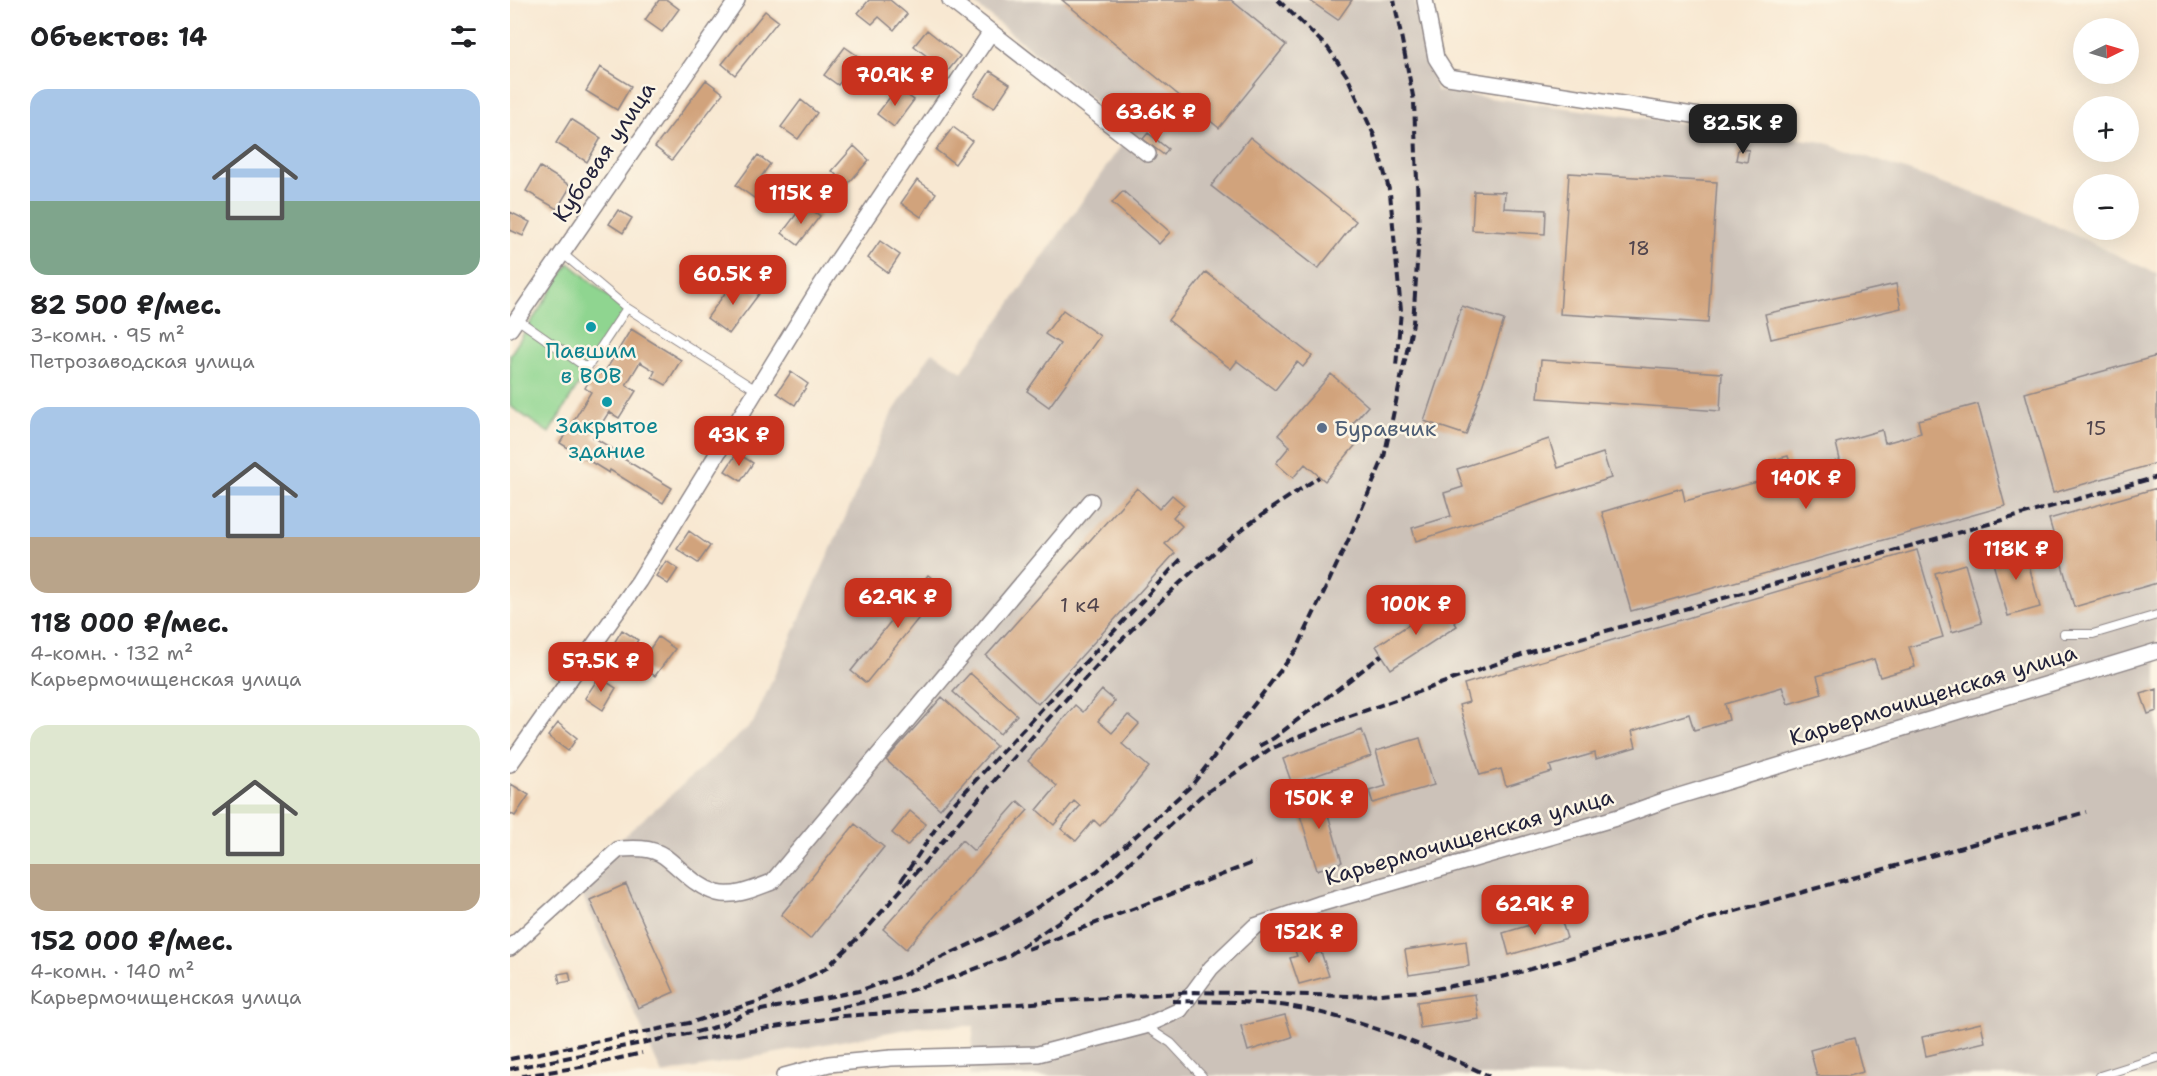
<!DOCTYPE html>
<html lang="ru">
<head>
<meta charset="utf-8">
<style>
  :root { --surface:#fff; --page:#f6f6f6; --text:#202124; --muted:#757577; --accent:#c8321e }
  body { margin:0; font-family:"Shantell Sans",sans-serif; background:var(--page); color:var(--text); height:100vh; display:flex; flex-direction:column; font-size:22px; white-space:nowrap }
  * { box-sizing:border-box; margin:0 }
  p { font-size:20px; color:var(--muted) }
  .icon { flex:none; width:33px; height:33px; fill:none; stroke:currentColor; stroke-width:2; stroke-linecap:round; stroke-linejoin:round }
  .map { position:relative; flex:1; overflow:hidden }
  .side { display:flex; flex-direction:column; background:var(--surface); width:510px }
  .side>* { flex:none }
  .needle { width:39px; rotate:85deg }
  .fabs { position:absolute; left:1563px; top:18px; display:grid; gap:12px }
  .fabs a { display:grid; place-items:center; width:66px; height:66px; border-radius:50%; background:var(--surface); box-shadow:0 6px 24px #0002; font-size:30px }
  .price { position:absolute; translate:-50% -51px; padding:0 14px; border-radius:12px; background:var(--accent); color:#fff; font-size:20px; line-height:39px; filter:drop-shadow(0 2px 3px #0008) }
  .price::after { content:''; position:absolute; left:50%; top:36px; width:18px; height:14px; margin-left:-9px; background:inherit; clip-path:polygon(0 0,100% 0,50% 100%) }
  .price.current { background:#222; color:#fff }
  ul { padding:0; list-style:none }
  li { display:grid; align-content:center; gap:12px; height:318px; padding:0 30px }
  li span { display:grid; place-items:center; height:186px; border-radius:18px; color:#555 }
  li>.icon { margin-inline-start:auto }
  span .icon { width:108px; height:108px; fill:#fffc; stroke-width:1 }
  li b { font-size:26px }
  h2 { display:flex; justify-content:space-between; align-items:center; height:72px; padding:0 30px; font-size:26px }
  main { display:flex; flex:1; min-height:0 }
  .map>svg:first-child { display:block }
</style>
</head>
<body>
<main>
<section class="side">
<h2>Объектов: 14<svg class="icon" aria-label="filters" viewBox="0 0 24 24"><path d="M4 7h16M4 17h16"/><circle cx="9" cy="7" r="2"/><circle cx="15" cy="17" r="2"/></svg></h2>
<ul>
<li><span style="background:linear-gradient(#a9c7e8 60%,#7fa58c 0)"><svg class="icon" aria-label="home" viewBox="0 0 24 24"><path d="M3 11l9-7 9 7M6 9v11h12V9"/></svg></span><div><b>82 500 ₽/мес.</b><p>3-комн. · 95 m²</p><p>Петрозаводская улица</p></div></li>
<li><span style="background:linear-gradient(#a9c7e8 70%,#b9a48a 0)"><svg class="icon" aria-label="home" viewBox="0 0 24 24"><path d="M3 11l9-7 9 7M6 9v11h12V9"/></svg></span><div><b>118 000 ₽/мес.</b><p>4-комн. · 132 m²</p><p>Карьермочищенская улица</p></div></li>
<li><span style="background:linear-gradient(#dfe7d0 75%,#b9a48a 0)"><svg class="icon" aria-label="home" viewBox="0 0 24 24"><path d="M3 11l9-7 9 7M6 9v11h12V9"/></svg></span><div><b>152 000 ₽/мес.</b><p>4-комн. · 140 m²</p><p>Карьермочищенская улица</p></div></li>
</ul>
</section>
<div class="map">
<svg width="1647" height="1076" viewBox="0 0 1647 1076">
  <rect width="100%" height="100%" fill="#fcf5e5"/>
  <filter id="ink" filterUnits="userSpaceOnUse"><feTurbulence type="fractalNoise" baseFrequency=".0167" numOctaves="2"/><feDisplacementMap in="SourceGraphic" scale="12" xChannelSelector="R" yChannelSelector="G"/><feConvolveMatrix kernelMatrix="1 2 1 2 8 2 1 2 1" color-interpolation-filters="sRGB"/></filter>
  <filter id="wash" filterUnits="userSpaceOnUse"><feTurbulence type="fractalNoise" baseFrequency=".008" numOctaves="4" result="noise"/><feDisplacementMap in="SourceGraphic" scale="24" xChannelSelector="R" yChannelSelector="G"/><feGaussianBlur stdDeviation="1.35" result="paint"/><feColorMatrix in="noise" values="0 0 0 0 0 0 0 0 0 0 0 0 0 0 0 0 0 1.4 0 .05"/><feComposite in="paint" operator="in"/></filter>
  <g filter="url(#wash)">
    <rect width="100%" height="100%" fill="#f8e8d2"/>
    <!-- industrial -->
    <path fill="#ccc2b9" d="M 460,0 L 905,0 L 909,30 L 927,91 L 1313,142 L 1510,209 L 1647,274 L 1647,1076 L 459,1076 L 464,1026 L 408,1027 L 152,1074 L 65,879 L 243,723 L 381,415 L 422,352 L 452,372 L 613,143 L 619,129 Z"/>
    <!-- green -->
    <path fill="#8fd590" stroke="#587c66" stroke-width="1.5" d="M 59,263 L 118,313 L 75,374 L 39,433 L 0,406 L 0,355 Z"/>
    <g id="blocks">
      <!-- building -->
      <path fill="#d1a37b" d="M 149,0 L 157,0 L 169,9 L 152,32 L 135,20 Z
        M 359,0 L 380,0 L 397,14 L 384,30 L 369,17 L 362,24 L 348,13 Z
        M 552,0 L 721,0 L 776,45 L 709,128 Z
        M 799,0 L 842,0 L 828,20 Z
        M 255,11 L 268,21 L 225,75 L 212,64 Z
        M 417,30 L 450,56 L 437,72 L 404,46 Z
        M 335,47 L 349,57 L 328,85 L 314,75 Z
        M 90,67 L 121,86 L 107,110 L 76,91 Z
        M 480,71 L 500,84 L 484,108 L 464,95 Z
        M 196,80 L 213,93 L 162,160 L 145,147 Z
        M 387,88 L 404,100 L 384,127 L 367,114 Z
        M 291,100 L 307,113 L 288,139 L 271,127 Z
        M 61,119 L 91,138 L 77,162 L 46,143 Z
        M 443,127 L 462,141 L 445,164 L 426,150 Z
        M 638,133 L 658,149 L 654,155 L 633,139 Z
        M 740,137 L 846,221 L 808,269 L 701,186 Z
        M 344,146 L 359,160 L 337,185 L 322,171 Z
        M 1228,149 L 1239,150 L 1237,162 L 1226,160 Z
        M 248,155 L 260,164 L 249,180 L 255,184 L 244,198 L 226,185 Z
        M 30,167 L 61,186 L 47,209 L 16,191 Z
        M 1059,173 L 1207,182 L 1198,323 L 1050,314 Z
        M 407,180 L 426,193 L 411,217 L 391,203 Z
        M 613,191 L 660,232 L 649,244 L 602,203 Z
        M 964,191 L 995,192 L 994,208 L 1036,210 L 1035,234 L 962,230 Z
        M 294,204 L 310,216 L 288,245 L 272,233 Z
        M 108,210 L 122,218 L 113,233 L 99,224 Z
        M 0,212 L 20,222 L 13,236 L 0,230 Z
        M 370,241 L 390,255 L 378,273 L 358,258 Z
        M 696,272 L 802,356 L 793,367 L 787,362 L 765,390 L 727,361 L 721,369 L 658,320 Z
        M 226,278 L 249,294 L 219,334 L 197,318 Z
        M 1386,284 L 1391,308 L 1261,339 L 1255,314 Z
        M 952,306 L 994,320 L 956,435 L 914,421 Z
        M 553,310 L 590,336 L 539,407 L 517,391 L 550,344 L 535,334 Z
        M 121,329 L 171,360 L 156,385 L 142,377 L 145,371 L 130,362 L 116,385 L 126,391 L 109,418 L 99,412 L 83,437 L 111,454 L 109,456 L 162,488 L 153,503 L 100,470 L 99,473 L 50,443 L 81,392 L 75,388 L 85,370 L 93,375 Z
        M 1647,356 L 1647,463 L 1543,493 L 1515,393 Z
        M 1031,360 L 1212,373 L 1210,411 L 1028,398 Z
        M 281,372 L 298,384 L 285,405 L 267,393 Z
        M 821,374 L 858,406 L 837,430 L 849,441 L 815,481 L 795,464 L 783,478 L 766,463 L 780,446 L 768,435 Z
        M 1468,404 L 1495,506 L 1121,611 L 1092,512 L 1172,488 L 1175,501 L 1259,479 L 1254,462 L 1278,456 L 1283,473 L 1330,460 L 1326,443 L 1372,430 L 1375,443 L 1411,433 L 1408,420 Z
        M 1039,439 L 1048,468 L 1093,453 L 1101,478 L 906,541 L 902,528 L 941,516 L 934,493 L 953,487 L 947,469 Z
        M 227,453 L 243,463 L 231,481 L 215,471 Z
        M 627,488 L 649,509 L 662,495 L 674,505 L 663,517 L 672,526 L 655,544 L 665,553 L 528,704 L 476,656 Z
        M 1647,488 L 1647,583 L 1564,607 L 1539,519 Z
        M 179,531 L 200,546 L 188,563 L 167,549 Z
        M 1514,547 L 1530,607 L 1498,616 L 1481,556 Z
        M 1407,550 L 1433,637 L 1399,647 L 1405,667 L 1370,677 L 1364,659 L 1307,676 L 1312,694 L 1278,704 L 1272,687 L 1215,704 L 1219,720 L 1184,730 L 1179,714 L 1122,731 L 1126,747 L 1086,759 L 1085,753 L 1040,766 L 1042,772 L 996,786 L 991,769 L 970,775 L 949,705 L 959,702 L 954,684 Z
        M 156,561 L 168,569 L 158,584 L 146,576 Z
        M 1455,564 L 1472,623 L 1442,632 L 1425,573 Z
        M 418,575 L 434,587 L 356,683 L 341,671 Z
        M 932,603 L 947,626 L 881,669 L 866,646 Z
        M 112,630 L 128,640 L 119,653 L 104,643 Z
        M 148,637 L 165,649 L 145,676 L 129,665 Z
        M 460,673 L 507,715 L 490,734 L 443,692 Z
        M 89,677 L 106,688 L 93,710 L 75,698 Z
        M 1647,689 L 1647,711 L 1638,714 L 1631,694 Z
        M 592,690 L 605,701 L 588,721 L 602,733 L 618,715 L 629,724 L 612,744 L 639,767 L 590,826 L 584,820 L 566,841 L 551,829 L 570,806 L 564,801 L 544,825 L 527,810 L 547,786 L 518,761 L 565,705 L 573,712 Z
        M 432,697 L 486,746 L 430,809 L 376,760 Z
        M 48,723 L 67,738 L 58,751 L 38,736 Z
        M 852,730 L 861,756 L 782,784 L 773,759 Z
        M 910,738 L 924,785 L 863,803 L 859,791 L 876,786 L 866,751 Z
        M 1,784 L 19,795 L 5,816 L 0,813 Z
        M 811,791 L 832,862 L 807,870 L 785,799 Z
        M 508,801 L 518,810 L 396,949 L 373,929 L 452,840 L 464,851 Z
        M 400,811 L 416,824 L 397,846 L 382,833 Z
        M 345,824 L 374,847 L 300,939 L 271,915 Z
        M 116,884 L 164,992 L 128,1008 L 80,900 Z
        M 1050,916 L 1057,938 L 999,955 L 993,933 Z
        M 956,941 L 959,966 L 899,975 L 895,950 Z
        M 802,942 L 806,954 L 811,952 L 819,976 L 789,984 L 780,958 L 787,956 L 784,948 Z
        M 59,972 L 61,981 L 50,983 L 48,974 Z
        M 965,994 L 969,1019 L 910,1028 L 907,1002 Z
        M 775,1015 L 782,1037 L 738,1051 L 731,1026 Z
        M 1471,1023 L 1475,1042 L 1416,1056 L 1412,1037 Z
        M 1344,1038 L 1353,1072 L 1338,1076 L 1307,1076 L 1300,1050 Z"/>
    </g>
  </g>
  <g filter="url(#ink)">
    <use href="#blocks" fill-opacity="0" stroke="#8d8586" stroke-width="1.5"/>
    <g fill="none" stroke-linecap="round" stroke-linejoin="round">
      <defs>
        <path id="lane" d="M 117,308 L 246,390
          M 7,319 L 77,368 L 117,308 L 52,253
          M 1554,634 L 1583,634 L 1647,615
          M 635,1026 L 661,1043 L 692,1076
          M 1590,1076 L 1647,1058"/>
        <path id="street" d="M 440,0 L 638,154
          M 915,0 L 926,58 L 938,77 L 1241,124
          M 0,329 L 227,0
          M 0,764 L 129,581 L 311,285 L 481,32
          M 0,948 L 109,849 C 123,848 141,847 154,856 C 172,869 184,886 207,893 C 225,898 246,888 262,882 L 581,501
          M 274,1076 L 319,1064 L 381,1058 L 528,1054 L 635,1026 L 670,1010 L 701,968 L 745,926 L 809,904 L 1109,817 L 1156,800 L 1647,651"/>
      </defs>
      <!-- lane casing -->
      <use href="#lane" stroke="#8d8586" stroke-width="10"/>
      <!-- street casing -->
      <use href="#street" stroke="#8d8586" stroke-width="18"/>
      <!-- lane -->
      <use href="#lane" stroke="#fff" stroke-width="8"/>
      <!-- street -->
      <use href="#street" stroke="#fff" stroke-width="15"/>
      <!-- rail -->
      <path stroke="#22223b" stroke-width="4" stroke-dasharray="9 4.5" stroke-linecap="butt" d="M 768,0 L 818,48 L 837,76 L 864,135 L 880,193 L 891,311 L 886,366
        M 749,746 L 764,738 L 872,655
        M 391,881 L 438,810 L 671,559
        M 518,949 L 745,862
        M 662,1001 C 711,1002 761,1000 808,1012 C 867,1026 925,1050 979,1076
        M 319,1010 L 385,995 L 447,976 L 498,956 L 576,903 L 690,797 L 760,749 L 829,720 L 1017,653 L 1647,477
        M 185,1040 L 333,1016 L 684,992 L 840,996 L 914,991 L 996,976 L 1576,812
        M 0,1059 L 179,1023 L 256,999 L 315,969 L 354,932 C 472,799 582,654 720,539 C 748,516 779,497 809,477
        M 0,1069 L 182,1033 L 209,1026 L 236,1013 L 349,991 L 393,975 L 485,933 L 587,871 L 682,785 L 787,649 L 837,543 L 874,457 L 903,323 L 909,234 L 904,101 L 884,0
        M 12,1076 L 71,1067 L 132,1053"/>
    </g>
  </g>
  <!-- markers -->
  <g fill="#0f9aa8" stroke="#fcf5e5" stroke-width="2">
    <circle cx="81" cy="327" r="6"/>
    <circle cx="97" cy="402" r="6"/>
  </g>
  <circle fill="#5c6f8a" stroke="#fcf5e5" stroke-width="2" cx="812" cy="428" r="6"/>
  <g text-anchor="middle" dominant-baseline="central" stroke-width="5" stroke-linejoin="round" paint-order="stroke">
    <!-- number labels -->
    <g font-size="20" fill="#4e424b">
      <text x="1129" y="248">18</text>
      <text x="1586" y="428">15</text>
      <text x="570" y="605">1 к4</text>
    </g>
    <!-- street labels -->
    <g font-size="22" fill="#22223b" stroke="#fcf5e5">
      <text transform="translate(94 152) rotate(-56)">Кубовая улица</text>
      <text transform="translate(1423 695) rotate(-17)">Карьермочищенская улица</text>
      <text transform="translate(959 837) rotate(-16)">Карьермочищенская улица</text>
    </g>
    <!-- culture labels -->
    <g font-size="22" fill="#0d838f" stroke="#fcf5e5">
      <text x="81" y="350">Павшим<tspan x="81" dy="25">в ВОВ</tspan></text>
      <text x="97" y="425">Закрытое<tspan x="97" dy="25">здание</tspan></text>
    </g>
    <!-- service labels -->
    <g font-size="22" fill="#4e5e75" stroke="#fcf5e5" text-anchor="start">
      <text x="824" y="428">Буравчик</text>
    </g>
  </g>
</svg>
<div class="fabs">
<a><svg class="needle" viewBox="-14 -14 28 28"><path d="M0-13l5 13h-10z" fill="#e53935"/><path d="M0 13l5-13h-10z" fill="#757577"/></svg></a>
<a>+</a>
<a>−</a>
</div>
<b class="price" style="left:385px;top:107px">70.9K ₽</b>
<b class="price" style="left:646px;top:144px">63.6K ₽</b>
<b class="price current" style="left:1233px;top:155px">82.5K ₽</b>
<b class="price" style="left:291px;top:225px">115K ₽</b>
<b class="price" style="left:223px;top:306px">60.5K ₽</b>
<b class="price" style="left:229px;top:467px">43K ₽</b>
<b class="price" style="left:1296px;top:510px">140K ₽</b>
<b class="price" style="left:1506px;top:581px">118K ₽</b>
<b class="price" style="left:388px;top:629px">62.9K ₽</b>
<b class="price" style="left:906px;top:636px">100K ₽</b>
<b class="price" style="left:91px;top:693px">57.5K ₽</b>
<b class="price" style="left:809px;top:830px">150K ₽</b>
<b class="price" style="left:1025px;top:936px">62.9K ₽</b>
<b class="price" style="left:799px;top:964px">152K ₽</b>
</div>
</main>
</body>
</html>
